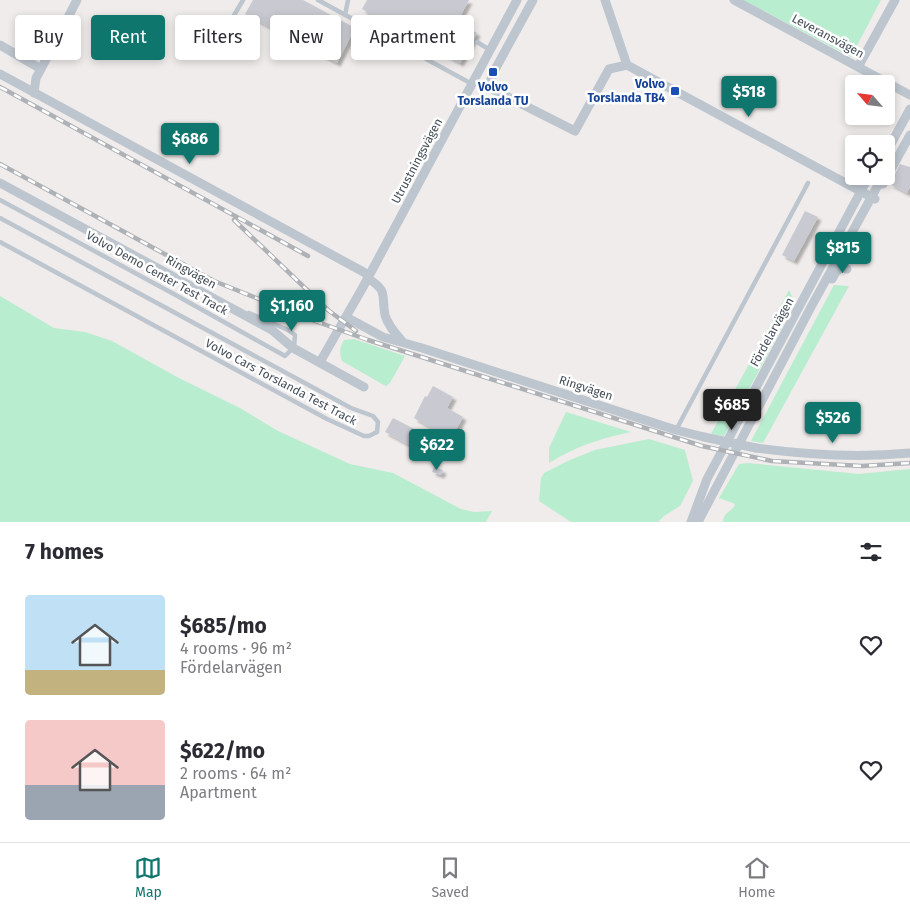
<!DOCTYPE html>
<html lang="en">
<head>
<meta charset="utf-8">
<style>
  :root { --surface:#fff; --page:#f2f2f3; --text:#2b2b33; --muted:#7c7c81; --line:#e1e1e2; --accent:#0f766e }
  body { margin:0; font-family:"Fira Sans",sans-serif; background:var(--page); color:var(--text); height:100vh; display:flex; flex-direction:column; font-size:19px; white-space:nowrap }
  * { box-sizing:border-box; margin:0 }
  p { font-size:16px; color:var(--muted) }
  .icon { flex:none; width:28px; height:28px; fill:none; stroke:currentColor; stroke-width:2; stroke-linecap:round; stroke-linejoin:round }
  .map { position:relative; height:522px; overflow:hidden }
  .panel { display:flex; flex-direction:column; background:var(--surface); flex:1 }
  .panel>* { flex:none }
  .banner { position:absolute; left:15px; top:15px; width:500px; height:45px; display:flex; gap:10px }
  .needle { width:32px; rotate:298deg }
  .fabs { position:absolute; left:845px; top:75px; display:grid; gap:10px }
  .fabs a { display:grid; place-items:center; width:50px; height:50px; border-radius:5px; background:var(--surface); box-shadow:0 2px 8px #0003; font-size:25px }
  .price { position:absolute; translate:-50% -42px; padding:0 11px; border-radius:5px; background:var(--accent); color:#fff; font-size:16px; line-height:32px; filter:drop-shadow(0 1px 2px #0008) }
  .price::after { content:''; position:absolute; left:50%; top:30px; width:15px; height:11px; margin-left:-8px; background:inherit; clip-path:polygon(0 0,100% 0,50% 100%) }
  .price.selected { background:#222; color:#fff }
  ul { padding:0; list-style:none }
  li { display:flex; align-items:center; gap:15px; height:125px; padding:0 25px }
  li span { display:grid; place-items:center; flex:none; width:140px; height:100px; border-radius:5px; color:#555 }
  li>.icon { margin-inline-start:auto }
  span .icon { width:60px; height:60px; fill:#fffc; stroke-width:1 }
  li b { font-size:21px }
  h2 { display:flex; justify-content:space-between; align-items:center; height:60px; padding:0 25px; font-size:21px }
  .chip { padding:0 18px; border-radius:5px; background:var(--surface); box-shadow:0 2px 8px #0003; font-size:18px; line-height:45px }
  .chip.selected { background:var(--accent); color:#fff }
  .tabs { display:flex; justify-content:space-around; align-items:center; height:70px; border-top:1px solid var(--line); background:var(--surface); font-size:14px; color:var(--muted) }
  .tabs a { display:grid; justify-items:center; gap:2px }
  .tabs .selected { color:var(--accent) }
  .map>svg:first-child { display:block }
</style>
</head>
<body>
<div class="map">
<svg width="910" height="522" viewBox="0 0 910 522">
  <defs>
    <filter id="shadow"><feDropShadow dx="3.5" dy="3.5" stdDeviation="1" flood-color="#0004"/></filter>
  </defs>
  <rect width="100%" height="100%" fill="#efeceb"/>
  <!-- green -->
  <path fill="#b9edcf" d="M 743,0 L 881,0 L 851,57 Z
    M 834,285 L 849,286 L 763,443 L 751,441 Z
    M 789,290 L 795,303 L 724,436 L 711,434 Z
    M 0,296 L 54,328 L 85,332 L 112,341 L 179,378 L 240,408 L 278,431 L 350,464 L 393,473 L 461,509 L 474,512 L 492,511 L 486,522 L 0,522 Z
    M 354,339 L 405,356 L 390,383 L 386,386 L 382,384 L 342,361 C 339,353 340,346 344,340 Z
    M 566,412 L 631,432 C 599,439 577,446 549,463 L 549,448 Z
    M 649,439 L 685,450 L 693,481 L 680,506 L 664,516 L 658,522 L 571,522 L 539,501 L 541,478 L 544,473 L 570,460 L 595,450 Z
    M 748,463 L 859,474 L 910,469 L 910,522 L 723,522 C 723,513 731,512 735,505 L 733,503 L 719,498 L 739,464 Z"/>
  <!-- building -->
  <path fill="#c9cad1" filter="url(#shadow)" d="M 253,0 L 303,0 L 355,28 L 337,63 L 245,14 Z
    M 367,0 L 469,0 L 457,22 L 477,33 L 460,63 L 362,9 Z
    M 900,164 L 910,167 L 910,187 L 907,193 L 890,184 Z
    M 805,211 L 818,217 L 794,261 L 782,255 Z
    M 433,386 L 453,397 L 447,408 L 463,417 L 451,439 L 414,418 L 425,396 L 427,397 Z
    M 393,418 L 418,431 L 416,434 L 434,444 L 430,453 L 412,443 L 411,446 L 385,432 Z
    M 434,467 L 443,470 L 441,475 L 432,472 Z"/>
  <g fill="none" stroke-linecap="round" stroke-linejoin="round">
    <!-- service -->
    <path stroke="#bdc5ce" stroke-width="4.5" d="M 318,0 L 472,84
      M 345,15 L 348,0
      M 233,17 L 243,0
      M 477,42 L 490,50
      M 0,200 L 172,293 L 285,356 L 294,347 L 295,335 L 288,330 L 249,313
      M 0,218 L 351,408 L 373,416 L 378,422 L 377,432 L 369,436 L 364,436 L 327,419 L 0,242
      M 676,430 L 808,183"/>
    <!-- minor -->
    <path stroke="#bdc5ce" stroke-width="9" d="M 533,0 L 492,75 L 490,84 L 494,90 L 575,131 L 609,69 L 627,65 L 875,199
      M 605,0 L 627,65
      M 734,0 L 910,95
      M 0,45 L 41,69 L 36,78 L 34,93
      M 858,67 L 895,0
      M 41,69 L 77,0
      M 0,74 L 369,275
      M 886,153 L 910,109
      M 0,183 L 272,330 L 293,348 L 364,387
      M 883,184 L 910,135
      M 843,243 L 853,242 L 860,246
      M 367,278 C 389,291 381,295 385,315 C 388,326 396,334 403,342
      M 832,279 L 836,272 L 841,268 L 847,269
      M 346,317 L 383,337 L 422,348 L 676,430 L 704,437
      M 320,362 L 363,287 L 517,0
      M 756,448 C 807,455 858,458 910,453
      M 691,522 L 707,479 L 869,176
      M 698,522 L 811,307 L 883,176"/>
    <defs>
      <path id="rail" d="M 0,87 L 308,256
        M 0,164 L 214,281 L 301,316 L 368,340 L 702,446 L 772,461 L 862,466 L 910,463
        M 234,220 L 328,310 L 356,331"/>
    </defs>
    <!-- rail casing -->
    <use href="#rail" stroke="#aeb1b6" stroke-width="4.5"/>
    <!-- rail -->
    <use href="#rail" stroke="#fff" stroke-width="2.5" stroke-dasharray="8" stroke-linecap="butt"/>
    <!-- minor-bridge -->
    <path stroke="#bdc5ce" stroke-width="9" d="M 704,437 L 756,448"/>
  </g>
  <!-- markers -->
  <g fill="#1a4fb4" stroke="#fff" stroke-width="2">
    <rect x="488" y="67" width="10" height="10" rx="2.5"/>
    <rect x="670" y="86" width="10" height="10" rx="2.5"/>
  </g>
  <g text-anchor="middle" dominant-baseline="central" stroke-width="5" stroke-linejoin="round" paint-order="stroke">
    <!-- street labels -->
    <g font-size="12" fill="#454e58" stroke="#fff">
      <text transform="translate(828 36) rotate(28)">Leveransvägen</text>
      <text transform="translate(417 161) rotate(-62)">Utrustningsvägen</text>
      <text transform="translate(191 272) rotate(29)">Ringvägen</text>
      <text transform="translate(157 273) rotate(29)">Volvo Demo Center Test Track</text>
      <text transform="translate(772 332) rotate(-61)">Fördelarvägen</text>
      <text transform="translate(281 382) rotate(28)">Volvo Cars Torslanda Test Track</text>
      <text transform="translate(586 388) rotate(18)">Ringvägen</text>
    </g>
    <!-- transit labels -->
    <g font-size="12" font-weight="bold" fill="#164399" stroke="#fff" text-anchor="end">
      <text x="665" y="84">Volvo<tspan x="665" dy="14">Torslanda TB4</tspan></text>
      <text x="493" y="87" text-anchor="middle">Volvo<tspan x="493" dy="14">Torslanda TU</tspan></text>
    </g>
  </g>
</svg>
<div class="fabs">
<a><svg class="needle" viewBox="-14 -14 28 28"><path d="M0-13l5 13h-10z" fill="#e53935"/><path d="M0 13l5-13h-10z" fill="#7c7c81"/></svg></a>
<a><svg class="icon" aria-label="locate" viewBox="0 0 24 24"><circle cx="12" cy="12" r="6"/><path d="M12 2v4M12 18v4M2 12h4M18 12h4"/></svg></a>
</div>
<b class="price" style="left:749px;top:118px">$518</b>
<b class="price" style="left:190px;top:165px">$686</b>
<b class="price" style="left:843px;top:274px">$815</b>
<b class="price" style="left:292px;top:332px">$1,160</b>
<b class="price selected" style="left:732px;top:431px">$685</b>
<b class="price" style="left:833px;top:444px">$526</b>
<b class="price" style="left:437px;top:471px">$622</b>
<div class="banner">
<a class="chip">Buy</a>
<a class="chip selected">Rent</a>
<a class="chip">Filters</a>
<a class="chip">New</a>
<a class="chip">Apartment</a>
</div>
</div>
<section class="panel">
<h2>7 homes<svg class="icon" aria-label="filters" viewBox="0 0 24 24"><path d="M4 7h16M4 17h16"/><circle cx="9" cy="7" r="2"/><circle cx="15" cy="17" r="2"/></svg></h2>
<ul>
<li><span style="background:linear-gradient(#bfe0f5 75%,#c2b280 0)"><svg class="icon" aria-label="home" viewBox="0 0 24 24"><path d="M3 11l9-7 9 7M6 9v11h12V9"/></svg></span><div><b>$685/mo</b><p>4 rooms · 96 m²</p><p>Fördelarvägen</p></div><svg class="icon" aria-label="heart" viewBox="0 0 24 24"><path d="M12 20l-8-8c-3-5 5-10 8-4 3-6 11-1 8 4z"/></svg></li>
<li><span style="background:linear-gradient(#f6c9c9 65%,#9aa5b1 0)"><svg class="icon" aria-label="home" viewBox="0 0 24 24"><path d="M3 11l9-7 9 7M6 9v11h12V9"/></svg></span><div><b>$622/mo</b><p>2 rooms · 64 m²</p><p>Apartment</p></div><svg class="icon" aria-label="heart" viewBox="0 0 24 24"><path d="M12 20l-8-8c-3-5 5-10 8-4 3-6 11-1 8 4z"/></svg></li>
</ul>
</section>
<nav class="tabs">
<a class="selected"><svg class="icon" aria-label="map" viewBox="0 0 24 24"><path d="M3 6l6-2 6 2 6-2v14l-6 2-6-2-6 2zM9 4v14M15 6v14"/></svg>Map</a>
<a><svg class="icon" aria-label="saved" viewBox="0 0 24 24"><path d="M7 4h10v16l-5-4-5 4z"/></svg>Saved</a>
<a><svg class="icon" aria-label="home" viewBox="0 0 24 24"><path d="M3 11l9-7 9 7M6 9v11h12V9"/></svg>Home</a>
</nav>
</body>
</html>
